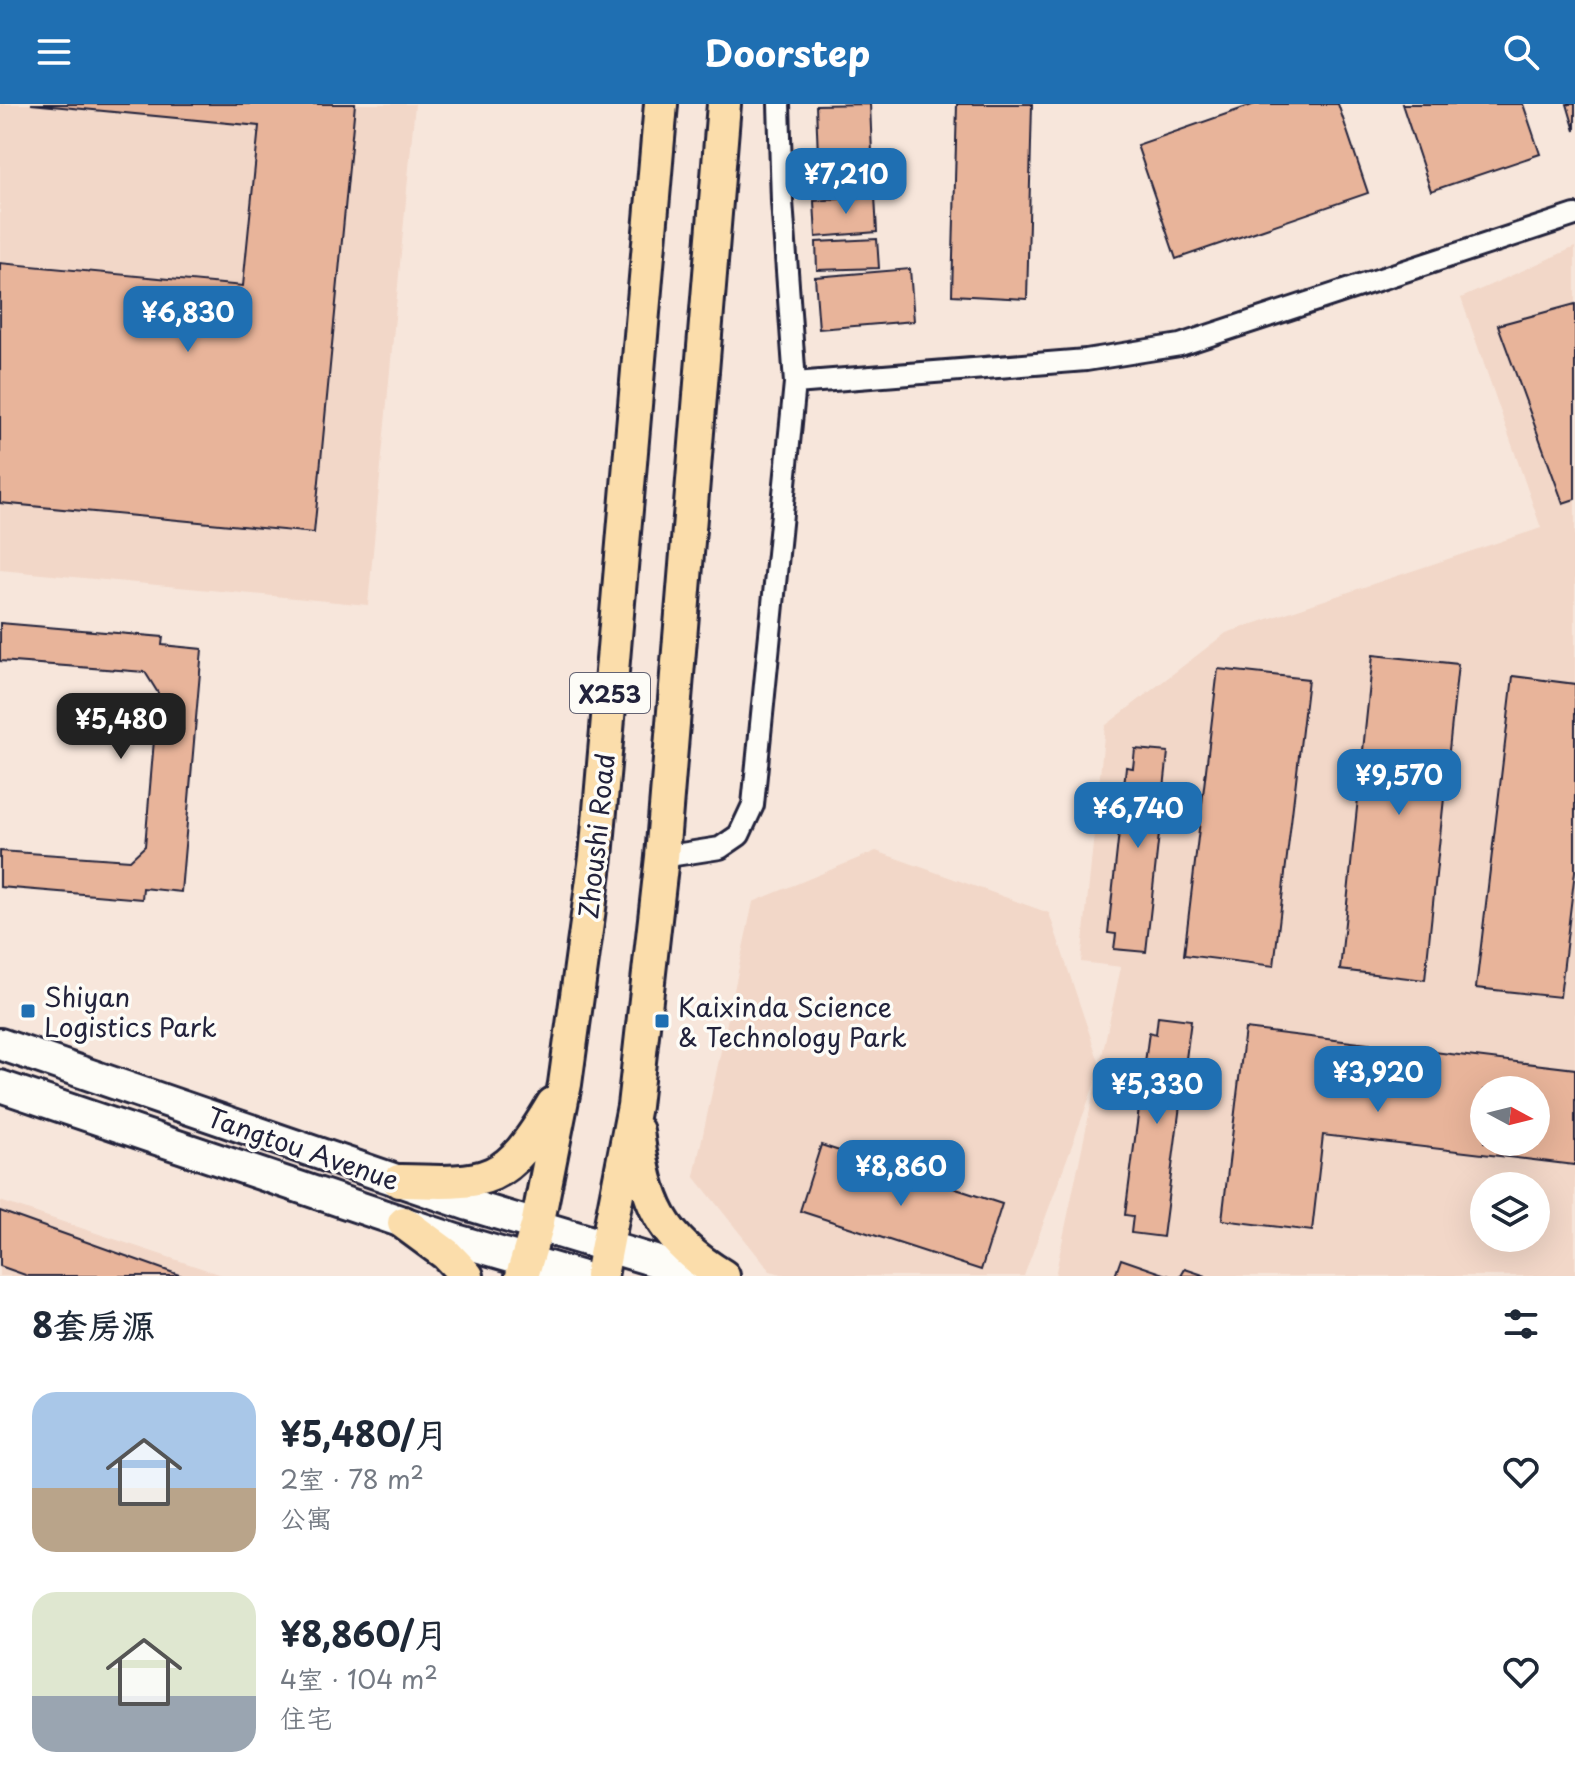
<!DOCTYPE html>
<html lang="zh">
<head>
<meta charset="utf-8">
<style>
  :root { --surface:#fff; --page:#f6f6f7; --text:#1f2937; --muted:#747a83; --accent:#1f6fb2 }
  body { margin:0; font-family:"Playpen Sans","LXGW WenKai TC",sans-serif; background:var(--page); color:var(--text); height:100vh; display:flex; flex-direction:column; font-size:30px; white-space:nowrap }
  * { box-sizing:border-box; margin:0 }
  p { font-size:26px; color:var(--muted) }
  .icon { flex:none; width:44px; height:44px; fill:none; stroke:currentColor; stroke-width:2; stroke-linecap:round; stroke-linejoin:round }
  .map { position:relative; height:1172px; overflow:hidden }
  .sheet { display:flex; flex-direction:column; background:var(--surface); flex:1 }
  .sheet>* { flex:none }
  .needle { width:52px; rotate:97deg }
  .tools { position:absolute; left:1470px; top:972px; display:grid; gap:16px }
  .tools a { display:grid; place-items:center; width:80px; height:80px; border-radius:50%; background:var(--surface); box-shadow:0 8px 32px #0002; font-size:40px }
  .price { position:absolute; translate:-50% -68px; padding:0 18px; border-radius:16px; background:var(--accent); color:#fff; font-size:26px; line-height:52px; filter:drop-shadow(0 2px 4px #0008) }
  .price::after { content:''; position:absolute; left:50%; top:48px; width:24px; height:18px; margin-left:-12px; background:inherit; clip-path:polygon(0 0,100% 0,50% 100%) }
  .price.selected { background:#222; color:#fff }
  ul { padding:0; list-style:none }
  li { display:flex; align-items:center; gap:24px; height:200px; padding:0 32px }
  li span { display:grid; place-items:center; flex:none; width:224px; height:160px; border-radius:24px; color:#555 }
  li>.icon { margin-inline-start:auto }
  span .icon { width:96px; height:96px; fill:#fffc; stroke-width:1 }
  li b { font-size:34px }
  h2 { display:flex; justify-content:space-between; align-items:center; height:96px; padding:0 32px; font-size:34px }
  header { display:flex; justify-content:space-between; align-items:center; height:104px; padding:0 32px; background:var(--accent); color:#fff; font-size:36px; font-weight:700 }
  .map>svg:first-child { display:block }
</style>
</head>
<body>
<header><svg class="icon" aria-label="menu" viewBox="0 0 24 24"><path d="M4 6h16M4 12h16M4 18h16"/></svg>Doorstep<svg class="icon" aria-label="search" viewBox="0 0 24 24"><circle cx="10" cy="10" r="6"/><path d="M15 15l6 6"/></svg></header>
<div class="map">
<svg width="1575" height="1172" viewBox="0 0 1575 1172">
  <rect width="100%" height="100%" fill="#f7e6db"/>
  <filter id="ink" filterUnits="userSpaceOnUse"><feTurbulence type="fractalNoise" baseFrequency=".0125" numOctaves="2"/><feDisplacementMap in="SourceGraphic" scale="16" xChannelSelector="R" yChannelSelector="G"/><feConvolveMatrix kernelMatrix="1 2 1 2 8 2 1 2 1" color-interpolation-filters="sRGB"/></filter>
  <g filter="url(#ink)">
    <!-- built -->
    <path fill="#f2d7c8" fill-rule="evenodd" d="M 0,0 L 415,0 L 368,501 L 0,466 Z
      M 1575,143 L 1575,1172 L 1055,1172 L 1097,973 L 1024,1172 L 789,1172 L 770,1167 L 694,1072 L 753,798 L 876,747 L 1049,809 L 1100,961 L 1121,863 L 1081,858 L 1105,622 L 1226,529 L 1541,424 L 1461,194 ZM 1484,986 L 1536,986 L 1536,1038 L 1484,1038 ZM 1484,1082 L 1536,1082 L 1536,1134 L 1484,1134 Z
      M 0,1097 L 225,1172 L 0,1172 Z"/>
    <!-- building -->
    <path fill="#e8b49a" stroke="#22223b" stroke-width="2" fill-rule="evenodd" d="M 31,0 L 355,0 L 314,429 L 0,399 L 0,159 L 243,182 L 259,22 Z
      M 870,0 L 872,49 L 818,52 L 816,1 Z
      M 957,0 L 1032,0 L 1027,195 L 952,191 Z
      M 1255,0 L 1338,0 L 1368,89 L 1176,155 L 1137,41 Z
      M 1402,0 L 1523,0 L 1540,50 L 1431,87 Z
      M 1567,0 L 1575,0 L 1575,27 Z
      M 872,56 L 873,87 L 815,89 L 814,58 Z
      M 875,92 L 877,128 L 816,133 L 814,97 Z
      M 877,135 L 879,164 L 817,166 L 816,138 Z
      M 910,165 L 914,217 L 819,225 L 815,173 Z
      M 1575,200 L 1575,395 L 1563,399 L 1498,221 Z
      M 0,519 L 163,533 L 162,541 L 202,545 L 181,788 L 143,784 L 142,795 L 0,783 L 0,747 L 130,756 L 145,742 L 158,589 L 145,568 L 0,557 Z
      M 1373,551 L 1458,560 L 1425,876 L 1340,866 Z
      M 1218,565 L 1308,575 L 1274,862 L 1184,851 Z
      M 1513,572 L 1575,580 L 1575,767 L 1560,893 L 1476,884 Z
      M 1135,645 L 1168,648 L 1146,848 L 1114,845 L 1116,830 L 1108,829 L 1126,663 L 1133,664 Z
      M 1158,912 L 1191,916 L 1163,1133 L 1131,1129 L 1133,1112 L 1125,1111 L 1149,928 L 1156,930 Z
      M 1245,925 L 1575,965 L 1575,1061 L 1323,1031 L 1312,1127 L 1222,1116 ZM 1484,986 L 1536,986 L 1536,1038 L 1484,1038 Z
      M 821,1041 L 1002,1100 L 981,1166 L 800,1107 Z
      M 0,1107 L 182,1172 L 28,1172 L 0,1162 Z
      M 1121,1155 L 1170,1172 L 1115,1172 Z
      M 1185,1165 L 1206,1172 L 1181,1172 Z"/>
    <g fill="none" stroke-linecap="round" stroke-linejoin="round">
      <defs>
        <path id="street" d="M 795,279 L 1086,256 L 1180,241 L 1575,111
          M 662,753 L 720,744 L 739,731 L 753,701 L 795,279 L 782,97 L 779,0"/>
        <path id="secondary" d="M 0,940 L 469,1101 L 705,1172
          M 0,982 L 456,1136 L 579,1172"/>
        <path id="primary" d="M 637,1027 C 646,1098 661,1135 723,1172
          M 399,1077 C 490,1080 505,1081 553,1000
          M 404,1119 L 446,1150 L 467,1172
          M 522,1172 L 537,1122 L 565,980 L 596,753 L 661,0
          M 601,1172 L 634,1002 L 662,753 L 724,0"/>
      </defs>
      <!-- street casing -->
      <use href="#street" stroke="#22223b" stroke-width="26"/>
      <!-- secondary casing -->
      <use href="#secondary" stroke="#22223b" stroke-width="36"/>
      <!-- primary casing -->
      <use href="#primary" stroke="#22223b" stroke-width="38"/>
      <!-- street -->
      <use href="#street" stroke="#fdfcf7" stroke-width="20"/>
      <!-- secondary -->
      <use href="#secondary" stroke="#fdfcf7" stroke-width="30"/>
      <!-- primary -->
      <use href="#primary" stroke="#fbddab" stroke-width="32"/>
    </g>
  </g>
  <!-- markers -->
  <g fill="#1f6fb2" stroke="#fdfcf7" stroke-width="3">
    <rect x="20" y="899" width="16" height="16" rx="4"/>
    <rect x="654" y="909" width="16" height="16" rx="4"/>
  </g>
  <g text-anchor="middle" dominant-baseline="central" stroke-width="7" stroke-linejoin="round" paint-order="stroke">
    <!-- shield labels -->
    <rect fill="#fdfcf7" stroke="#646373" stroke-width="2" x="570" y="569" width="80" height="40" rx="6"/>
    <g font-size="24" font-weight="bold" fill="#22223b">
      <text x="610" y="589">X253</text>
    </g>
    <!-- street labels -->
    <g font-size="26" fill="#22223b" stroke="#fdfcf7">
      <text transform="translate(596 732) rotate(-84)">Zhoushi Road</text>
      <text transform="translate(303 1044) rotate(19)">Tangtou Avenue</text>
    </g>
    <!-- poi labels -->
    <g font-size="26" fill="#22223b" stroke="#fdfcf7" text-anchor="start">
      <text x="44" y="892">Shiyan<tspan x="44" dy="30">Logistics Park</tspan></text>
      <text x="678" y="902">Kaixinda Science<tspan x="678" dy="30">&amp; Technology Park</tspan></text>
    </g>
  </g>
</svg>
<div class="tools">
<a><svg class="needle" viewBox="-14 -14 28 28"><path d="M0-13l5 13h-10z" fill="#e53935"/><path d="M0 13l5-13h-10z" fill="#747a83"/></svg></a>
<a><svg class="icon" aria-label="layers" viewBox="0 0 24 24"><path d="M12 4l9 5-9 5-9-5zM3 14l9 5 9-5"/></svg></a>
</div>
<b class="price" style="left:846px;top:112px">¥7,210</b>
<b class="price" style="left:188px;top:250px">¥6,830</b>
<b class="price selected" style="left:121px;top:657px">¥5,480</b>
<b class="price" style="left:1399px;top:713px">¥9,570</b>
<b class="price" style="left:1138px;top:746px">¥6,740</b>
<b class="price" style="left:1378px;top:1010px">¥3,920</b>
<b class="price" style="left:1157px;top:1022px">¥5,330</b>
<b class="price" style="left:901px;top:1104px">¥8,860</b>
</div>
<section class="sheet">
<h2>8套房源<svg class="icon" aria-label="filters" viewBox="0 0 24 24"><path d="M4 7h16M4 17h16"/><circle cx="9" cy="7" r="2"/><circle cx="15" cy="17" r="2"/></svg></h2>
<ul>
<li><span style="background:linear-gradient(#a9c7e8 60%,#b9a48a 0)"><svg class="icon" aria-label="home" viewBox="0 0 24 24"><path d="M3 11l9-7 9 7M6 9v11h12V9"/></svg></span><div><b>¥5,480/月</b><p>2室 · 78 m²</p><p>公寓</p></div><svg class="icon" aria-label="heart" viewBox="0 0 24 24"><path d="M12 20l-8-8c-3-5 5-10 8-4 3-6 11-1 8 4z"/></svg></li>
<li><span style="background:linear-gradient(#dfe7d0 65%,#9aa5b1 0)"><svg class="icon" aria-label="home" viewBox="0 0 24 24"><path d="M3 11l9-7 9 7M6 9v11h12V9"/></svg></span><div><b>¥8,860/月</b><p>4室 · 104 m²</p><p>住宅</p></div><svg class="icon" aria-label="heart" viewBox="0 0 24 24"><path d="M12 20l-8-8c-3-5 5-10 8-4 3-6 11-1 8 4z"/></svg></li>
</ul>
</section>
</body>
</html>
